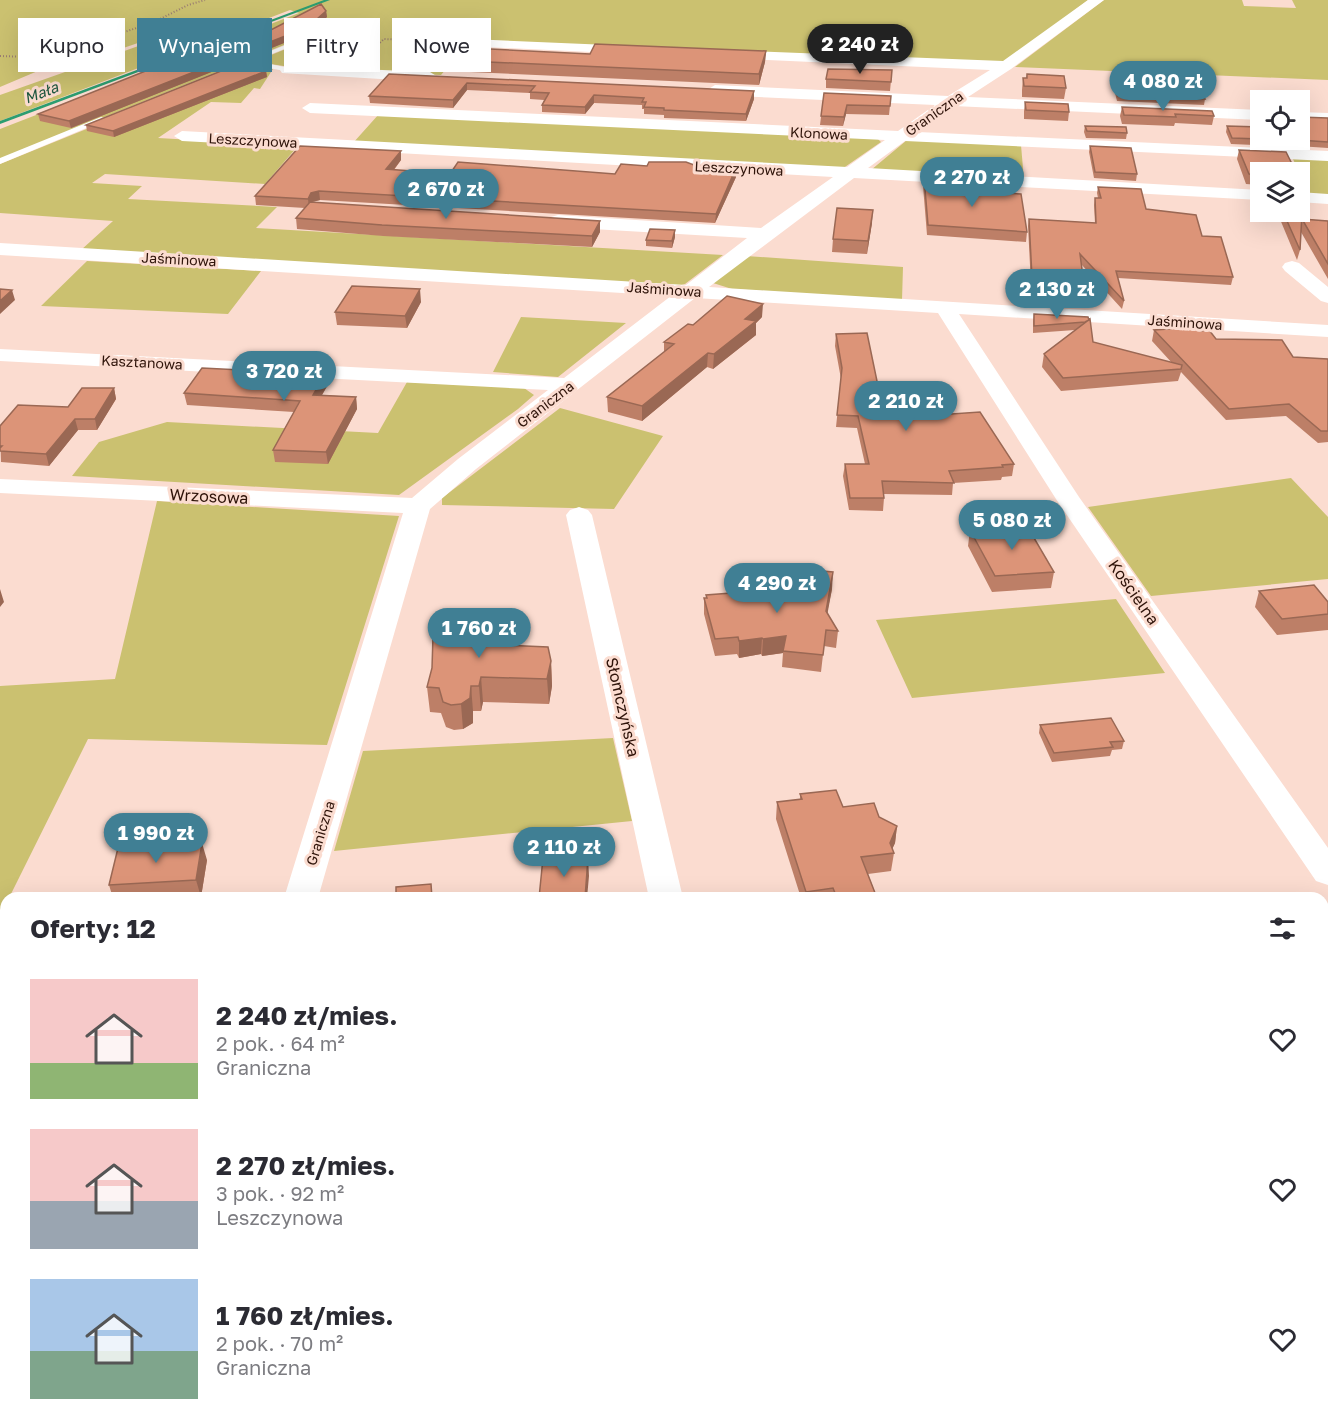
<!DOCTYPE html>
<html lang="pl">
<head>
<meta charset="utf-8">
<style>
  :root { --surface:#fff; --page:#f7f7f7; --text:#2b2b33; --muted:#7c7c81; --accent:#407f94 }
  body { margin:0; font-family:"Golos Text",sans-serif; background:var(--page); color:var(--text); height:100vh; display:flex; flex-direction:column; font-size:22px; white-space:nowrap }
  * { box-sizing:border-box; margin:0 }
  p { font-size:20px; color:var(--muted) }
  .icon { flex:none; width:33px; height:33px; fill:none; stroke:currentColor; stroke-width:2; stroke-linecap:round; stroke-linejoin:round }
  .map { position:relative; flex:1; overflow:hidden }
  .panel { position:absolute; left:0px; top:892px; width:1329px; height:536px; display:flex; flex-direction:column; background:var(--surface); border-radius:18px 18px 0 0; box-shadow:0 6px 24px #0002 }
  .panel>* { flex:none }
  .guide { position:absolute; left:18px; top:18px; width:600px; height:54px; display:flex; gap:12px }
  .tools { position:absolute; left:1250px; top:90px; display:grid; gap:12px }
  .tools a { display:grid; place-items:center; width:60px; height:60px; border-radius:0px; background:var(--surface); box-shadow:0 6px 24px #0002; font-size:30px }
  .price { position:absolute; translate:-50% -51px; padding:0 14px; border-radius:21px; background:var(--accent); color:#fff; font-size:20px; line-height:39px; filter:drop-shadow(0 2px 3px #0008) }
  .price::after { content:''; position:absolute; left:50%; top:36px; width:18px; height:14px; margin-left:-9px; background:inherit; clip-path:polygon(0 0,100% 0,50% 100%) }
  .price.active { background:#222; color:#fff }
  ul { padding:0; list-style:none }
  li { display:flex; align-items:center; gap:18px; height:150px; padding:0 30px }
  li span { display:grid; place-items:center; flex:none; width:168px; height:120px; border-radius:0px; color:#555 }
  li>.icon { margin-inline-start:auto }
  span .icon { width:72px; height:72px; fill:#fffc; stroke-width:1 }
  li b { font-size:26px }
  h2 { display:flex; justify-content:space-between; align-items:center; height:72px; padding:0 30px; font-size:26px }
  .tag { padding:0 21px; border-radius:0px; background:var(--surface); box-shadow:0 6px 24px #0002; font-size:21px; line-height:54px }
  .tag.active { background:var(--accent); color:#fff }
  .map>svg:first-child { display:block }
</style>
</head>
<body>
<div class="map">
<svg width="1328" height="1427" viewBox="0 0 1328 1427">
  <rect width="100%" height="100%" fill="#fbdcd0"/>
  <!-- green -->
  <path fill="#cbc170" d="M 0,0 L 1088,0 L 1002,65 L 466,45 L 441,75 L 303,69 L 264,63 L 259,60 L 356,20 L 349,19 L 0,159 L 0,129 L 299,13 L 290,10 L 0,121 L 0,95 L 178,32 L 173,31 L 97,57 L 59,62 L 0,87 Z
    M 1104,0 L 1242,0 L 1244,6 L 1296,8 L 1292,0 L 1328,0 L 1328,80 L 1015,67 Z
    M 242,66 L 273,69 L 260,89 L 254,88 L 241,103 L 211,102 L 158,138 L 298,146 L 265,184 L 105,174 L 92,183 L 142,186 L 128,199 L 277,207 L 256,228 L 723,255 L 685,284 L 674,287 L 81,250 L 113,221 L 0,213 L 0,164 Z
    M 379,114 L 878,139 L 881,142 L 842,169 L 353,143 Z
    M 907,140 L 1021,145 L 1024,180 L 871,170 Z
    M 1292,157 L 1328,159 L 1328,196 L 1310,195 Z
    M 746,256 L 903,267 L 902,300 L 732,289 L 713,283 Z
    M 87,261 L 261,271 L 228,314 L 41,306 Z
    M 521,317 L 626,323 L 558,377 L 493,372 Z
    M 407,382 L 524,388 L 534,395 L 518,409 L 399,495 L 72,476 L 99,442 L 167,422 L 378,433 Z
    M 560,408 L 663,436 L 614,509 L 442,505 L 442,498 Z
    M 1291,478 L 1328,517 L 1328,579 L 1151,596 L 1088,507 Z
    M 157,501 L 399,516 L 327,745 L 88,739 L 9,898 L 6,898 L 0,916 L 0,686 L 115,679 Z
    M 1116,599 L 1165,673 L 912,698 L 876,620 Z
    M 613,738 L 632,821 L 334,851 L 363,751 Z"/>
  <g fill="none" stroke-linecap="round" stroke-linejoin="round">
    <!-- stream -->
    <path fill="#2c9d70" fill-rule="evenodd" d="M 324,0 L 330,0 L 0,124 L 0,121 Z"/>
    <!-- path -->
    <path stroke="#9a7d72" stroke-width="2" stroke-dasharray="1 2" stroke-linecap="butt" d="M 369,53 L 384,39 L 451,42
      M 0,56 L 63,58 L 104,39 L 154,22 L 188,5 L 205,0"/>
    <!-- lane -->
    <path fill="#fff" fill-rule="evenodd" d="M 348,20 L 350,23 L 254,61 L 290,68 L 290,72 L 247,64 L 240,67 L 236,65 Z
      M 101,117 L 108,119 L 0,164 L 0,158 Z"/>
    <!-- street -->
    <path fill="#fff" fill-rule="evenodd" d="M 1088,0 L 1104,0 L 1011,69 L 968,97 L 1260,110 L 1260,120 L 954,106 L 918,132 L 1328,151 L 1328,161 L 905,141 L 868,168 L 1260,190 L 1260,200 L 854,178 L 709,287 L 1328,325 L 1328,337 L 959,314 L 1079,497 L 1328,848 L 1328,885 L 1316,881 L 1056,499 L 938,313 L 695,298 L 476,469 L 430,509 L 318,898 L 284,898 L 403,513 L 0,493 L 0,479 L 412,498 L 458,459 L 548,390 L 0,361 L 0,349 L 564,378 L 671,296 L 0,255 L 0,243 L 686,285 L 747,238 L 558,227 L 551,225 L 549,221 L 551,217 L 558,215 L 761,228 L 833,177 L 182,141 L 174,136 L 182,131 L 847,167 L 885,140 L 310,113 L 302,108 L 310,103 L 898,131 L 935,105 L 715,95 L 707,90 L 715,85 L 948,96 L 990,70 L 725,58 L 718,54 L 725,50 L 1003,61 Z
      M 470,39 L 632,46 L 639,50 L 632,54 L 465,46 L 463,43 L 465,40 Z
      M 287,66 L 430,72 L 438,77 L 430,82 L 282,73 L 280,70 Z
      M 1299,112 L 1328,113 L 1328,123 L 1299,122 Z
      M 1299,192 L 1328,194 L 1328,204 L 1299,202 Z
      M 1292,261 L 1299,263 L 1328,287 L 1328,303 L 1321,301 L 1285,271 L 1282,267 L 1285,263 Z
      M 579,507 L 588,510 L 592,515 L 683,898 L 649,898 L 566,515 L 570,510 Z
      M 6,968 L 6,996 L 0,997 L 0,969 Z
      M 119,1422 L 165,1422 L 163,1427 L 117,1427 Z
      M 761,1422 L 807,1422 L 808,1427 L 762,1427 Z"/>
  </g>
  <!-- wall -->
  <path fill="#bd7f67" d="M 326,11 L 327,17 L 309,33 L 71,128 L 40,121 L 38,114 L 166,63 L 166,62 L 267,32 Z
    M 766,51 L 765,62 L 759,85 L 401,69 L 400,58 L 590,54 Z
    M 260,69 L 256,70 L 266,71 L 267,77 L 114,137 L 87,131 L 86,125 Z
    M 892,70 L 890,91 L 826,88 L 826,79 Z
    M 389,74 L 754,91 L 754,99 L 746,121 L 664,118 L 664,115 L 644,114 L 644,109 L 642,109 L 642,105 L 594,103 L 585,114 L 542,112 L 542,105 L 544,100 L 530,99 L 530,93 L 467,90 L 453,108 L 370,103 L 369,96 Z
    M 1027,74 L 1066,88 L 1064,99 L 1022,97 L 1022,90 L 1023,78 L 1026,78 Z
    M 1115,83 L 1185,93 L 1205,99 L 1204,105 L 1117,101 L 1114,89 Z
    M 824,93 L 891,96 L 889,115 L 846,114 L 843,126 L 820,125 Z
    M 1025,102 L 1069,112 L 1068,121 L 1024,119 L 1024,111 Z
    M 1122,107 L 1214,116 L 1212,125 L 1175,123 L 1174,126 L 1122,124 L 1120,116 Z
    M 1328,118 L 1328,148 L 1298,146 L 1295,140 L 1299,140 Z
    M 1085,126 L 1127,133 L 1126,139 L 1086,138 L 1084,132 Z
    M 1227,126 L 1279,140 L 1277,146 L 1231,144 L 1226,132 Z
    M 1090,146 L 1137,174 L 1136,181 L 1094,178 L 1089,152 Z
    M 1239,150 L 1260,172 L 1260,185 L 1246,184 L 1237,159 Z
    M 401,160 L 394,170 L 450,174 L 615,174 L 647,166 L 694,165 L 736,177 L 715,223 L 320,200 L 312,202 L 600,232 L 592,247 L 383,236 L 297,229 L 296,218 L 305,208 L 256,205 L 255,196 Z
    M 924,177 L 1027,232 L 1026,242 L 927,235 L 923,186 Z
    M 1098,187 L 1202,236 L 1233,277 L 1231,285 L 1118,278 L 1124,301 L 1122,309 L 1081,264 L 1086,300 L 1085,308 L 1032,305 L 1028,226 L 1029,219 L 1095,223 L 1094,205 L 1095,198 L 1098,198 L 1097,193 Z
    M 1299,192 L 1301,222 L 1302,219 L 1328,221 L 1328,279 L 1301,232 L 1300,250 L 1297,260 L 1277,212 L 1299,212 Z
    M 872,223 L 867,254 L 832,252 L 833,239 Z
    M 675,237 L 672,248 L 646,246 L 646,240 Z
    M 421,302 L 407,328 L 337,325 L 335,312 Z
    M 1034,314 L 1088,317 L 1093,342 L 1172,363 L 1152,341 L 1154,330 L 1201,331 L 1216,339 L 1293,357 L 1328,359 L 1328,442 L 1318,443 L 1286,416 L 1226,420 L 1181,372 L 1178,381 L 1061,391 L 1042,367 L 1044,354 L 1075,330 L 1033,333 L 1033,321 Z
    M 762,317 L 756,323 L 756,335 L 713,369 L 707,367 L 642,421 L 608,412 L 607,397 L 664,352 L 664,342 Z
    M 836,334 L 878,386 L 888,402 L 894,418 L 1014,464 L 1012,476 L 1002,477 L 1001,480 L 953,483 L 952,495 L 884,494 L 884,498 L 883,511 L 849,510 L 843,476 L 845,464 L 865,464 L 857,428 L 836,427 L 841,379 L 835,346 Z
    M 328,369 L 330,381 L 322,395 L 356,397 L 357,409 L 328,464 L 275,462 L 273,450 L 294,412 L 187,405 L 184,393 L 298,373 Z
    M 114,388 L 116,399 L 97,430 L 78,430 L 49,466 L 1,462 L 0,426 L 68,407 Z
    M 970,530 L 1054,572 L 1051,588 L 992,592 L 968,546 Z
    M 832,589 L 827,613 L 838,631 L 836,648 L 824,646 L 821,672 L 782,667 L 783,653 L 762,656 L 761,654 L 739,658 L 737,654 L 715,656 L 704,614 L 704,598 L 706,598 L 706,595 Z
    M 1259,591 L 1328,602 L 1328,630 L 1277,635 L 1255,607 Z
    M 490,636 L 488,645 L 551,661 L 552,686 L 549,704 L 483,702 L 481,711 L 473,711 L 473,723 L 463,729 L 454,730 L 446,727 L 441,713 L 430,712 L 427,687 L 450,637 Z
    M 1040,725 L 1124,741 L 1122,749 L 1112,750 L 1110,756 L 1052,762 L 1039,733 Z
    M 800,794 L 879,817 L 897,826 L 895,843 L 892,849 L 894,853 L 891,871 L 868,874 L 877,898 L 801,898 L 776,819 L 777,802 L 800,800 Z
    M 207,860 L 201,897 L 181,898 L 113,898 L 109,885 Z
    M 6,1039 L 6,1138 L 0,1139 L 0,1060 Z
    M 1323,1072 L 1328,1072 L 1328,1160 L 1323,1161 Z"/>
  <!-- shaded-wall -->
  <path fill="#9a6854" d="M 326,11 L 327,17 L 309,33 L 71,128 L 69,121 Z
    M 766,51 L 765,62 L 759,85 L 759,74 Z
    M 259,63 L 260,69 L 244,75 L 243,70 Z
    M 266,71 L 267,77 L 114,137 L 113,131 Z
    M 467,83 L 467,90 L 453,108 L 453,100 Z
    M 754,91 L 754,99 L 746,121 L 746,114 Z
    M 594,95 L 594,103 L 585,114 L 585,107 Z
    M 847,105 L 846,114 L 843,126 L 844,117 Z
    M 401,151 L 401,160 L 387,178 L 386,169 Z
    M 736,168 L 736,177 L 715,223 L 716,214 Z
    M 319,191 L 320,200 L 312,202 L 309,208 L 308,199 L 311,193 Z
    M 873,210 L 872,223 L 867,254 L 868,241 Z
    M 600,221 L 600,232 L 592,247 L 592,236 Z
    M 675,230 L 675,237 L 672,248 L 672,241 Z
    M 420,289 L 421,302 L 407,328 L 405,316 Z
    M 12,290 L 15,300 L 0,314 L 0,301 Z
    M 763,304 L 762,317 L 756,323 L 756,335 L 713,369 L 714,354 L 745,319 Z
    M 708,353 L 707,367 L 642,421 L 642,406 Z
    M 328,369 L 330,381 L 315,407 L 313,395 Z
    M 114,388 L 116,399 L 97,430 L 95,419 Z
    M 356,397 L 357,409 L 328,464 L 326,452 Z
    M 75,419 L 78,430 L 49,466 L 46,454 Z
    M 833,572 L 832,589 L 825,627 L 826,611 Z
    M 0,589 L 4,602 L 0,607 Z
    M 488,612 L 490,636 L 483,669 L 480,644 Z
    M 786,636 L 783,653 L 762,656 L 763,639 Z
    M 762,638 L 761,654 L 739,658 L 739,641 Z
    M 551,661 L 552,686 L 549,704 L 547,679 Z
    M 481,677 L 483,702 L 481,711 L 479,686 Z
    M 471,686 L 473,711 L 473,723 L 463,729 L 461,704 Z
    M 897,826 L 895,843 L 890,854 L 890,843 Z
    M 202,843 L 207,860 L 201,897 L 196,880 Z
    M 588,858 L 589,876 L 587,898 L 585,898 Z"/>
  <!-- building -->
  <path fill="#dc9478" stroke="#9a6854" stroke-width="1.5" d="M 321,4 L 326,11 L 308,27 L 69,121 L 38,114 L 168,62 L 166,62 L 243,34 L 256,30 L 267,32 Z
    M 595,44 L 766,51 L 759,74 L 400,58 L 411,45 L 590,54 Z
    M 246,61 L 259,63 L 243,70 L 266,71 L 113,131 L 86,125 Z
    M 828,69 L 892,70 L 891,82 L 826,79 Z
    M 389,74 L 754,91 L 746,114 L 664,110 L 664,108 L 644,107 L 646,102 L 642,102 L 644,98 L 594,95 L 585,107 L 542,105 L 549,93 L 530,92 L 535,86 L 467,83 L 453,100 L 369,96 Z
    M 1027,74 L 1064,76 L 1066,88 L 1024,86 L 1023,78 L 1027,78 Z
    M 1115,83 L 1177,86 L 1185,93 L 1202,94 L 1205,99 L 1118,96 Z
    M 824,93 L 891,96 L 890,106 L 847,105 L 844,117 L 821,116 Z
    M 1025,102 L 1068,104 L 1069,112 L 1026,110 Z
    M 1122,107 L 1212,111 L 1214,116 L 1175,114 L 1176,117 L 1124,115 Z
    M 1299,117 L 1328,118 L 1328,142 L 1299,140 Z
    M 1085,126 L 1126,127 L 1127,133 L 1087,131 Z
    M 1227,126 L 1260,127 L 1260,139 L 1232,138 Z
    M 300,146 L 401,151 L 386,169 L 450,174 L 458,162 L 615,174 L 621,164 L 647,166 L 649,162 L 686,162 L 694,165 L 736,168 L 716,214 L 319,191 L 311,193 L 308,199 L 255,196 Z
    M 1090,146 L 1131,148 L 1137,174 L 1095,172 Z
    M 1239,150 L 1286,152 L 1296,172 L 1260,172 L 1260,175 L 1249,174 Z
    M 924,177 L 951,178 L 953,191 L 1021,194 L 1027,232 L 928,225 Z
    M 1299,179 L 1300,181 L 1299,192 L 1303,195 L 1300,250 L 1283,212 L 1299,212 Z
    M 1098,187 L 1141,189 L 1146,209 L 1196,215 L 1202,236 L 1221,237 L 1233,277 L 1116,271 L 1124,301 L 1080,254 L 1086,300 L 1033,297 L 1029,219 L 1096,223 L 1095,198 L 1101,198 Z
    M 310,202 L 600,221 L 592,236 L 382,225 L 296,218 Z
    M 837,208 L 873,210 L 868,241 L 833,239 Z
    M 1302,219 L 1328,221 L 1328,264 Z
    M 650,229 L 675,230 L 672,241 L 646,240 Z
    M 352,286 L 420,289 L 405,316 L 335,312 Z
    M 0,289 L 12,290 L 0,301 Z
    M 727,296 L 763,304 L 745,319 L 756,321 L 714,354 L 708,353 L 642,406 L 607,397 L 674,344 L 664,342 L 688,324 L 693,325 Z
    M 1034,314 L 1088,317 L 1089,320 L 1085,322 L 1034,326 Z
    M 1090,319 L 1093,342 L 1182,365 L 1181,369 L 1063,378 L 1044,354 Z
    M 1198,327 L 1201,331 L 1209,330 L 1216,339 L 1282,340 L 1293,357 L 1328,359 L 1328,431 L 1321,431 L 1289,404 L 1229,409 L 1154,330 Z
    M 867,333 L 878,386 L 889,386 L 888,402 L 894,402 L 894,418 L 980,412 L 1014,464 L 1002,465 L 1003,467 L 949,471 L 954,483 L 882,481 L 884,498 L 850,498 L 845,464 L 869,464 L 858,416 L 837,415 L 842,368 L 836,334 Z
    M 202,368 L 298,373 L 301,368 L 328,369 L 313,395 L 356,397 L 326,452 L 273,450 L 300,401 L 184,393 Z
    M 82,388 L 114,388 L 95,419 L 75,419 L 46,454 L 0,451 L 0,448 L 2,446 L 0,446 L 0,426 L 18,405 L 68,407 Z
    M 1027,526 L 1054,572 L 995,576 L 970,530 Z
    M 799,569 L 833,572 L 826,611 L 838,631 L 826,630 L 823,655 L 783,651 L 786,636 L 763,639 L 762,638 L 739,641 L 738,637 L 715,639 L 704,598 L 707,598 L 706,595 L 795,588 Z
    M 1314,585 L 1328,602 L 1328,614 L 1282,619 L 1259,591 Z
    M 456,611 L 488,612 L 480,644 L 548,647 L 551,661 L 547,679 L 481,677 L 479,686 L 471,686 L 470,698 L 461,704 L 451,705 L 443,702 L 439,688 L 427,687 L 432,668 L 433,636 L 450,637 Z
    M 1111,718 L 1124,741 L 1110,742 L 1113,747 L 1054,753 L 1040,725 Z
    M 836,790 L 843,807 L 874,803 L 879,817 L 897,826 L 890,843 L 894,853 L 861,857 L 877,898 L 837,898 L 833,888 L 806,892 L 777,802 L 802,799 L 800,794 Z
    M 202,843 L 196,880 L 109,885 L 118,848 Z
    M 543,858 L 588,858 L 585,898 L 539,898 Z
    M 431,884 L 432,898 L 396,898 L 396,887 Z
    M 1238,893 L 1242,898 L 1181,898 Z
    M 6,1039 L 6,1120 L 0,1121 L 0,1060 Z
    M 1323,1072 L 1328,1072 L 1328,1144 L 1323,1145 Z"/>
  <g text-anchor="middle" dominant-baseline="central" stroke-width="6" stroke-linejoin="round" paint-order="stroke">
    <!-- far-street labels -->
    <g font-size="14" fill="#2e1309" stroke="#fbdcd0">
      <text transform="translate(934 113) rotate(-35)">Graniczna</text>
      <text transform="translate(819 133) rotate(3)">Klonowa</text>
      <text transform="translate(253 140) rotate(3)">Leszczynowa</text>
      <text transform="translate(739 168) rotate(3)">Leszczynowa</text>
      <text transform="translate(179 259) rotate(3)">Jaśminowa</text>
      <text transform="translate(664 289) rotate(4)">Jaśminowa</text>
      <text transform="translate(1185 322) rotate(4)">Jaśminowa</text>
      <text transform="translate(142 362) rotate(3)">Kasztanowa</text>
      <text transform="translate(545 404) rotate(-37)">Graniczna</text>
      <text transform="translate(320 833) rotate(-73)">Graniczna</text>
    </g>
    <!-- far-water labels -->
    <g font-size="15" font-style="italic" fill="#1c563e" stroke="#fbdcd0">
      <text transform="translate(41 92) rotate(-21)">Mała</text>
    </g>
    <!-- street labels -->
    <g font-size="16" fill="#2e1309" stroke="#fbdcd0">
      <text transform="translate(209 496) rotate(3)">Wrzosowa</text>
      <text transform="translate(1134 592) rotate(55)">Kościelna</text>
      <text transform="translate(623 707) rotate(77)">Słomczyńska</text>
    </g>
  </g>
</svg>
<div class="tools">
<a><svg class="icon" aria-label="locate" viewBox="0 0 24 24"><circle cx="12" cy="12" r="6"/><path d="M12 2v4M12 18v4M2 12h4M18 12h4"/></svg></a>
<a><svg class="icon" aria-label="layers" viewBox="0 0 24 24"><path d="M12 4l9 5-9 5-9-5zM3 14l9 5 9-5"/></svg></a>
</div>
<b class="price active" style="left:860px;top:75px">2 240 zł</b>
<b class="price" style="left:1163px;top:112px">4 080 zł</b>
<b class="price" style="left:972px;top:208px">2 270 zł</b>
<b class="price" style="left:446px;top:220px">2 670 zł</b>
<b class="price" style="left:1057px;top:320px">2 130 zł</b>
<b class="price" style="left:284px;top:402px">3 720 zł</b>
<b class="price" style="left:906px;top:432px">2 210 zł</b>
<b class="price" style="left:1012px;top:551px">5 080 zł</b>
<b class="price" style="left:777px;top:614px">4 290 zł</b>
<b class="price" style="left:479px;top:659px">1 760 zł</b>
<b class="price" style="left:156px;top:864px">1 990 zł</b>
<b class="price" style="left:564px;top:878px">2 110 zł</b>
<div class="guide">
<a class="tag">Kupno</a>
<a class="tag active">Wynajem</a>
<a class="tag">Filtry</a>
<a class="tag">Nowe</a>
</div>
<section class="panel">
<h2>Oferty: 12<svg class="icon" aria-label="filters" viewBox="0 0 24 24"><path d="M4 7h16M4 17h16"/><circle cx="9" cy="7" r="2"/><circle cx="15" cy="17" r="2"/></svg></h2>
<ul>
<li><span style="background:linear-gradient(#f6c9c9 70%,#8fb573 0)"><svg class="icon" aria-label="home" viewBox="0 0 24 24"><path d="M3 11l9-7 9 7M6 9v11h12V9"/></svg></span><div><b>2 240 zł/mies.</b><p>2 pok. · 64 m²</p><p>Graniczna</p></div><svg class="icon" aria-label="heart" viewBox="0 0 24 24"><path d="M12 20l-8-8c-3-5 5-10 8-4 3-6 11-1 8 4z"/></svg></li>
<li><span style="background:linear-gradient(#f6c9c9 60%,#9aa5b1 0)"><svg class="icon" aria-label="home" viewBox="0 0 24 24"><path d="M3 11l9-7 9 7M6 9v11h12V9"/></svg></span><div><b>2 270 zł/mies.</b><p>3 pok. · 92 m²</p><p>Leszczynowa</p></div><svg class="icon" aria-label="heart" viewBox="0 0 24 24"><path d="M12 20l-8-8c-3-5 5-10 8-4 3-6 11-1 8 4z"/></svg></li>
<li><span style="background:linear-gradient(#a9c7e8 60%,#7fa58c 0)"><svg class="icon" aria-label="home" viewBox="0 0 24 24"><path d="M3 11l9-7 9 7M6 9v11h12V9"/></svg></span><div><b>1 760 zł/mies.</b><p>2 pok. · 70 m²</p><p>Graniczna</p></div><svg class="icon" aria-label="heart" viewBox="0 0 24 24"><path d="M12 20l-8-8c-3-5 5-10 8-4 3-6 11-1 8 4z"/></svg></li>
</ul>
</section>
</div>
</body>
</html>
